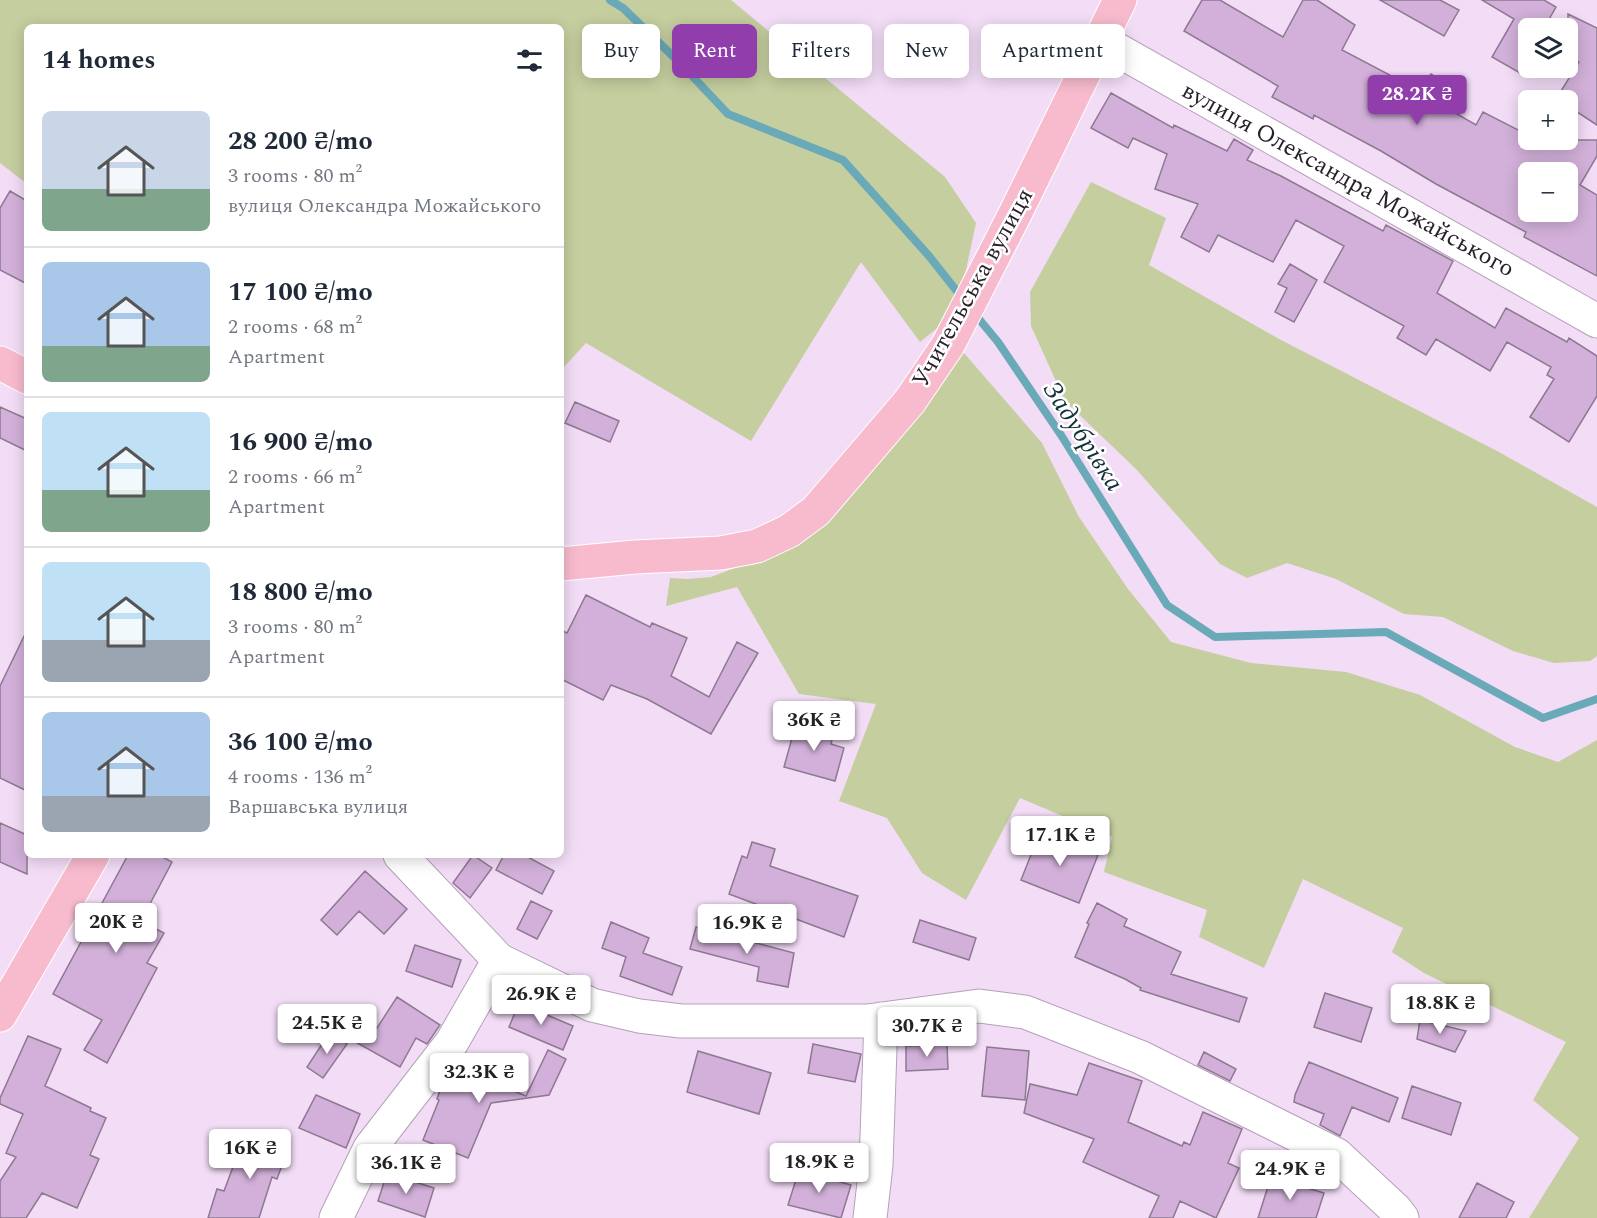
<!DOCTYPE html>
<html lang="en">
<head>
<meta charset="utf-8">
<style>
  :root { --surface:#fff; --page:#f2f2f3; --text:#1f2937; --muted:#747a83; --line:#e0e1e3; --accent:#913eac }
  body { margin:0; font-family:Spectral,serif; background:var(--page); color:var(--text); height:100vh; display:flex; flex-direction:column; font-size:22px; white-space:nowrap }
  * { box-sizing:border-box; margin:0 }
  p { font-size:20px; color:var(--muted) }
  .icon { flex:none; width:33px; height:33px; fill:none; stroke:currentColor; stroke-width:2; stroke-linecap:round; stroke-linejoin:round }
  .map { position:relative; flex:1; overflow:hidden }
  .sheet { position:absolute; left:24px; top:24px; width:540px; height:834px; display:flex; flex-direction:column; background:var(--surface); border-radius:9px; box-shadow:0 3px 15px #0003 }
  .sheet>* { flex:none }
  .hud { position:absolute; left:582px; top:24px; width:570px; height:54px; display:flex; gap:12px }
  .controls { position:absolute; left:1518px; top:18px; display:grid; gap:12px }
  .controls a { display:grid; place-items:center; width:60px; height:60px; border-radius:9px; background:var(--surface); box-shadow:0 3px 15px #0003; font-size:30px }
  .price { position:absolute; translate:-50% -51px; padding:0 14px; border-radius:6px; background:#fff; color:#222; font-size:20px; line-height:39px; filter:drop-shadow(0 2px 3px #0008) }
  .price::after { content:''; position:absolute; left:50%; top:36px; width:18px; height:14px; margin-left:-9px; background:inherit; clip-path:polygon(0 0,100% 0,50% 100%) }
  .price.on { background:var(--accent); color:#fff }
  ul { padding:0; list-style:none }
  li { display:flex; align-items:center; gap:18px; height:150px; padding:0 18px }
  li+li { border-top:2px solid var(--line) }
  li span { display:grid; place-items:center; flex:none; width:168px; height:120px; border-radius:9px; color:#555 }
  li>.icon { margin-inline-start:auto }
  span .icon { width:72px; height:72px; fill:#fffc; stroke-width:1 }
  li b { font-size:26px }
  h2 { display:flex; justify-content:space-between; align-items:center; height:72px; padding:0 18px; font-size:26px }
  .pill { padding:0 21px; border-radius:9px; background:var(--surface); box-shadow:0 3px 15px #0003; font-size:21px; line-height:54px }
  .pill.on { background:var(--accent); color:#fff }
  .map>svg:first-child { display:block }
</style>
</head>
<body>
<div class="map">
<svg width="1597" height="1218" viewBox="0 0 1597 1218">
  <rect width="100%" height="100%" fill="#f2dcf6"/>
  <!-- green -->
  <path fill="#c5ce9f" d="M 0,0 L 731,0 L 945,177 L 976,223 L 966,270 L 946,321 L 920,342 L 861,262 L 751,441 L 586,343 L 561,370 L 561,27 L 27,27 L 27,184 L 0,163 Z
    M 1091,182 L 1166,218 L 1149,265 L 1281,340 L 1499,452 L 1597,507 L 1597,656 L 1590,661 L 1554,663 L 1513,651 L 1443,617 L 1404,614 L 1336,579 L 1287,563 L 1247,578 L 1220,564 L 1136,469 L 1065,401 L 1031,326 L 1030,292 Z
    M 957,345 L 1042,443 L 1079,517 L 1128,589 L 1171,642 L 1251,663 L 1346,672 L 1420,695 L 1515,747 L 1558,762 L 1597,740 L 1597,1218 L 1529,1218 L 1579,1138 L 1533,1100 L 1566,1042 L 1424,973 L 1392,952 L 1403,928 L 1303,879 L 1264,968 L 1199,937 L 1207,910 L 1104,872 L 1112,837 L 1020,798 L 966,900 L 922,873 L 887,818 L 839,801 L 876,704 L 799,694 L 737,587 L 666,606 L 670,578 L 687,579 L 711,577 L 759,559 Z"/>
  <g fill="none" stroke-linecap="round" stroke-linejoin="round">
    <!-- stream -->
    <path stroke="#6aa9b7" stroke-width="8" d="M 610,0 L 623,8 L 679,62 L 728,114 L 843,160 L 929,256 L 963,299
      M 974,313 L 998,342 L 1061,435 L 1167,605 L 1215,637 L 1386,632 L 1543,718 L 1597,699"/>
  </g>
  <!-- building -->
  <path fill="#d2b0d9" stroke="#8d7991" stroke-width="1.5" fill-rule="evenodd" d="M 1202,0 L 1220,0 L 1283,37 L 1303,0 L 1317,0 L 1355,25 L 1342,50 L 1420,91 L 1431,74 L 1450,86 L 1438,103 L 1476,125 L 1483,112 L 1528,135 L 1528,140 L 1597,140 L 1597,156 L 1580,185 L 1597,195 L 1597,276 L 1524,237 L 1526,232 L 1436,184 L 1381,151 L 1314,115 L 1313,119 L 1272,97 L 1278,86 L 1184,31 ZM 1528,172 L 1568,172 L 1568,212 L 1528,212 Z
    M 1380,0 L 1440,0 L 1459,10 L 1444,36 Z
    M 1482,0 L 1544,0 L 1556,7 L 1544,28 L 1528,28 L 1528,57 L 1520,73 L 1492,57 L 1514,19 Z
    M 1568,14 L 1597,28 L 1597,125 L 1568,106 L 1568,100 L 1556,99 L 1579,62 L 1568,56 Z
    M 1111,93 L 1173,128 L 1174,125 L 1227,151 L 1234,139 L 1253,150 L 1247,160 L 1281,176 L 1383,231 L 1386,225 L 1453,261 L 1437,293 L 1495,328 L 1506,308 L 1567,342 L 1569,338 L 1597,356 L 1597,396 L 1569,442 L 1530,417 L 1554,379 L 1547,375 L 1551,367 L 1507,342 L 1490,371 L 1436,339 L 1426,355 L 1397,338 L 1404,326 L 1324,282 L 1344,246 L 1296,220 L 1273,262 L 1218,235 L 1209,252 L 1181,237 L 1198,204 L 1155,189 L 1167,154 L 1133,138 L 1128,148 L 1091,128 Z
    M 10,191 L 27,201 L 27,284 L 0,270 L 0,208 Z
    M 1290,264 L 1317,280 L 1294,322 L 1275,312 L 1287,288 L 1278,284 Z
    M 575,402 L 619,421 L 610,442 L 565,423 Z
    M 0,407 L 27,419 L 27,451 L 0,438 Z
    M 586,595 L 650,627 L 652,623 L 687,638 L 671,676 L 709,697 L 737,642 L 758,653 L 711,734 L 647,699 L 611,685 L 603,700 L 561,679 L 561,630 L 567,633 Z
    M 27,630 L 27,791 L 0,778 L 0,686 Z
    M 797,720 L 834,731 L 831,744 L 844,748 L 835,781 L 784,767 Z
    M 0,823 L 27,835 L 27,874 L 0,862 Z
    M 1040,832 L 1098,855 L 1079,903 L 1021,880 Z
    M 752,842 L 775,849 L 770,866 L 858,896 L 844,937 L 729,894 L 742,856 L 747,858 Z
    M 128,855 L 159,855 L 172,862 L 141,921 L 164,933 L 147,963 L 157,968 L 107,1063 L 84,1050 L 102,1020 L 53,994 Z
    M 473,855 L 492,868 L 470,898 L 453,883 Z
    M 504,855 L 524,855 L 554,871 L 542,894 L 496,870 Z
    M 365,871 L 407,909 L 384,934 L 359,911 L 337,935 L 321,920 Z
    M 531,901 L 552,911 L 537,939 L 517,929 Z
    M 1097,903 L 1127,919 L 1124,926 L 1181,952 L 1171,974 L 1247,998 L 1239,1022 L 1140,990 L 1141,988 L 1125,979 L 1075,957 L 1089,924 L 1087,923 Z
    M 920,920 L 976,938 L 969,960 L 913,942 Z
    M 611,922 L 649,938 L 643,953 L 682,967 L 672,995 L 620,976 L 626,957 L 602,948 Z
    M 696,927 L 794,953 L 788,987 L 757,981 L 759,967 L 690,949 Z
    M 415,945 L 461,960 L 452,987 L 406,971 Z
    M 1325,993 L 1372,1008 L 1361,1042 L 1314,1027 Z
    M 397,997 L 440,1025 L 427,1044 L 416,1038 L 400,1067 L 352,1040 L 363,1021 L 377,1028 Z
    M 519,1003 L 573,1026 L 563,1050 L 509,1027 Z
    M 1420,1020 L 1466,1031 L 1455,1052 L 1417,1039 Z
    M 330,1032 L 347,1044 L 323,1078 L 307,1067 Z
    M 28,1036 L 61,1049 L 45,1086 L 91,1108 L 90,1111 L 106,1118 L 90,1155 L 99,1159 L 77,1208 L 42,1193 L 26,1218 L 0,1218 L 0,1181 L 16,1157 L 6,1153 L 23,1114 L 0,1104 L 0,1098 Z
    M 813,1044 L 861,1054 L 855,1082 L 808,1073 Z
    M 947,1045 L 948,1069 L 906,1071 L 906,1046 Z
    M 987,1047 L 1029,1051 L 1025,1100 L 982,1096 Z
    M 548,1050 L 566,1059 L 549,1095 L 491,1103 L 468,1158 L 423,1140 L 439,1100 L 437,1099 L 442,1085 L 456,1068 L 526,1096 Z
    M 698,1051 L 771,1073 L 759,1114 L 687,1092 Z
    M 1204,1052 L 1236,1069 L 1230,1081 L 1198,1065 Z
    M 1309,1062 L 1398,1098 L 1389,1122 L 1352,1107 L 1340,1136 L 1320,1125 L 1324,1114 L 1294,1102 L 1295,1095 Z
    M 1089,1063 L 1142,1081 L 1128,1122 L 1182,1146 L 1184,1142 L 1190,1145 L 1203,1112 L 1242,1129 L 1228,1163 L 1239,1168 L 1216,1218 L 1180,1201 L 1173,1218 L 1149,1218 L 1159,1196 L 1083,1162 L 1094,1139 L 1024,1113 L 1030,1084 L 1077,1095 Z
    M 1412,1086 L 1461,1103 L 1451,1135 L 1402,1118 Z
    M 316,1095 L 360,1114 L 346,1148 L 299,1128 Z
    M 264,1134 L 290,1143 L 277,1179 L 272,1177 L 259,1218 L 208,1218 L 217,1189 L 224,1191 L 242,1143 L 259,1148 Z
    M 799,1170 L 851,1185 L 841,1218 L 788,1205 Z
    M 387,1173 L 434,1188 L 425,1217 L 378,1201 Z
    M 1271,1177 L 1324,1193 L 1316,1218 L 1258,1218 Z
    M 1477,1183 L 1514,1202 L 1506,1218 L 1459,1218 Z"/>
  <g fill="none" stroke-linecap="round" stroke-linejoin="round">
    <defs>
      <path id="minor" d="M 1100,40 L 1597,321
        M 400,855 L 499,960 L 592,1005 L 639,1016 L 681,1021 L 867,1021 L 979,1006 L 1025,1012 L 1140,1057 L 1337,1155 L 1395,1209 L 1402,1218
        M 336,1218 L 370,1148 L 452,1042 L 499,960
        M 870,1218 L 876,1165 L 881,1019"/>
      <path id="major" d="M 0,363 L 27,377
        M 561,564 L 635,557 L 721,553 L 757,546 L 789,531 L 816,511 L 910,401 L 948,345 L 1015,214 L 1120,0
        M 0,1015 L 93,855"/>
    </defs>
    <!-- minor casing -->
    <use href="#minor" stroke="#b5a0b9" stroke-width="35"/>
    <!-- major casing -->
    <use href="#major" stroke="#fff" stroke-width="35"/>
    <!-- minor -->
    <use href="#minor" stroke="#fff" stroke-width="33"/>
    <!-- major -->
    <use href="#major" stroke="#f8bbce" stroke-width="33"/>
  </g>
  <g text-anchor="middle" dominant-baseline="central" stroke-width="5" stroke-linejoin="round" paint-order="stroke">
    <!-- street labels -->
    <g font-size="24" fill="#271f29" stroke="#fff">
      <text transform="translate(1348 180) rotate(29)">вулиця Олександра Можайського</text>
      <text transform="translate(973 288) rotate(-61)">Учительська вулиця</text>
    </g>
    <!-- water labels -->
    <g font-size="26" font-style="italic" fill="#123138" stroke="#fff">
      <text transform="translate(1083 436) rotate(57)">Задубрівка</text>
    </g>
  </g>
</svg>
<div class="controls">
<a><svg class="icon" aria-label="layers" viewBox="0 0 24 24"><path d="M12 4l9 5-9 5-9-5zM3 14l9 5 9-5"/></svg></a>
<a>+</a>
<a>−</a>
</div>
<b class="price on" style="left:1417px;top:126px">28.2K ₴</b>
<b class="price" style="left:814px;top:752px">36K ₴</b>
<b class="price" style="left:1060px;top:867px">17.1K ₴</b>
<b class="price" style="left:116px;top:954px">20K ₴</b>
<b class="price" style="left:747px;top:955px">16.9K ₴</b>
<b class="price" style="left:541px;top:1026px">26.9K ₴</b>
<b class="price" style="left:1440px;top:1035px">18.8K ₴</b>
<b class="price" style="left:327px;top:1055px">24.5K ₴</b>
<b class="price" style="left:927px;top:1058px">30.7K ₴</b>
<b class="price" style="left:479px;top:1104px">32.3K ₴</b>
<b class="price" style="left:250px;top:1180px">16K ₴</b>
<b class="price" style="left:819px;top:1194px">18.9K ₴</b>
<b class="price" style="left:406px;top:1195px">36.1K ₴</b>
<b class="price" style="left:1290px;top:1201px">24.9K ₴</b>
<div class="hud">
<a class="pill">Buy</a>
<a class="pill on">Rent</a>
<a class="pill">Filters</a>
<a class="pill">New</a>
<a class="pill">Apartment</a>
</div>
<section class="sheet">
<h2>14 homes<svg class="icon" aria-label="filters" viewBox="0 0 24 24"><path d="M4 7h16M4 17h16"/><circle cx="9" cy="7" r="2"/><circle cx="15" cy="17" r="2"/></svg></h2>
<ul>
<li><span style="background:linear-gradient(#c9d6e8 65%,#7fa58c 0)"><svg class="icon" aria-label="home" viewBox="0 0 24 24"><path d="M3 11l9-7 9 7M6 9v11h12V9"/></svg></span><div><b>28 200 ₴/mo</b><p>3 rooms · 80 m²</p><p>вулиця Олександра Можайського</p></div></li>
<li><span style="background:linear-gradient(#a9c7e8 70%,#7fa58c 0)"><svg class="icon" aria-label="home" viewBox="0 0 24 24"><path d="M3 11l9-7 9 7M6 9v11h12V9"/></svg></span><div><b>17 100 ₴/mo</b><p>2 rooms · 68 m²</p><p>Apartment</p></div></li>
<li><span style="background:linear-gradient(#bfe0f5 65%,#7fa58c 0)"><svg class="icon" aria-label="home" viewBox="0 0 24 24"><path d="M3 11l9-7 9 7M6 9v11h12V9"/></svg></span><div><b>16 900 ₴/mo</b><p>2 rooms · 66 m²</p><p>Apartment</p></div></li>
<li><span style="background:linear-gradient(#bfe0f5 65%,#9aa5b1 0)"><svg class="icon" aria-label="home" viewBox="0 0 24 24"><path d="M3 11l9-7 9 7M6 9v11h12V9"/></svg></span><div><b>18 800 ₴/mo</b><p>3 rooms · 80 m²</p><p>Apartment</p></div></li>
<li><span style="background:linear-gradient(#a9c7e8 70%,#9aa5b1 0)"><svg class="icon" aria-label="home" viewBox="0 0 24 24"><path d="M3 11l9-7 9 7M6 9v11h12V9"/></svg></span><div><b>36 100 ₴/mo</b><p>4 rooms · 136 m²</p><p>Варшавська вулиця</p></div></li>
</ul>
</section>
</div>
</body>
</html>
